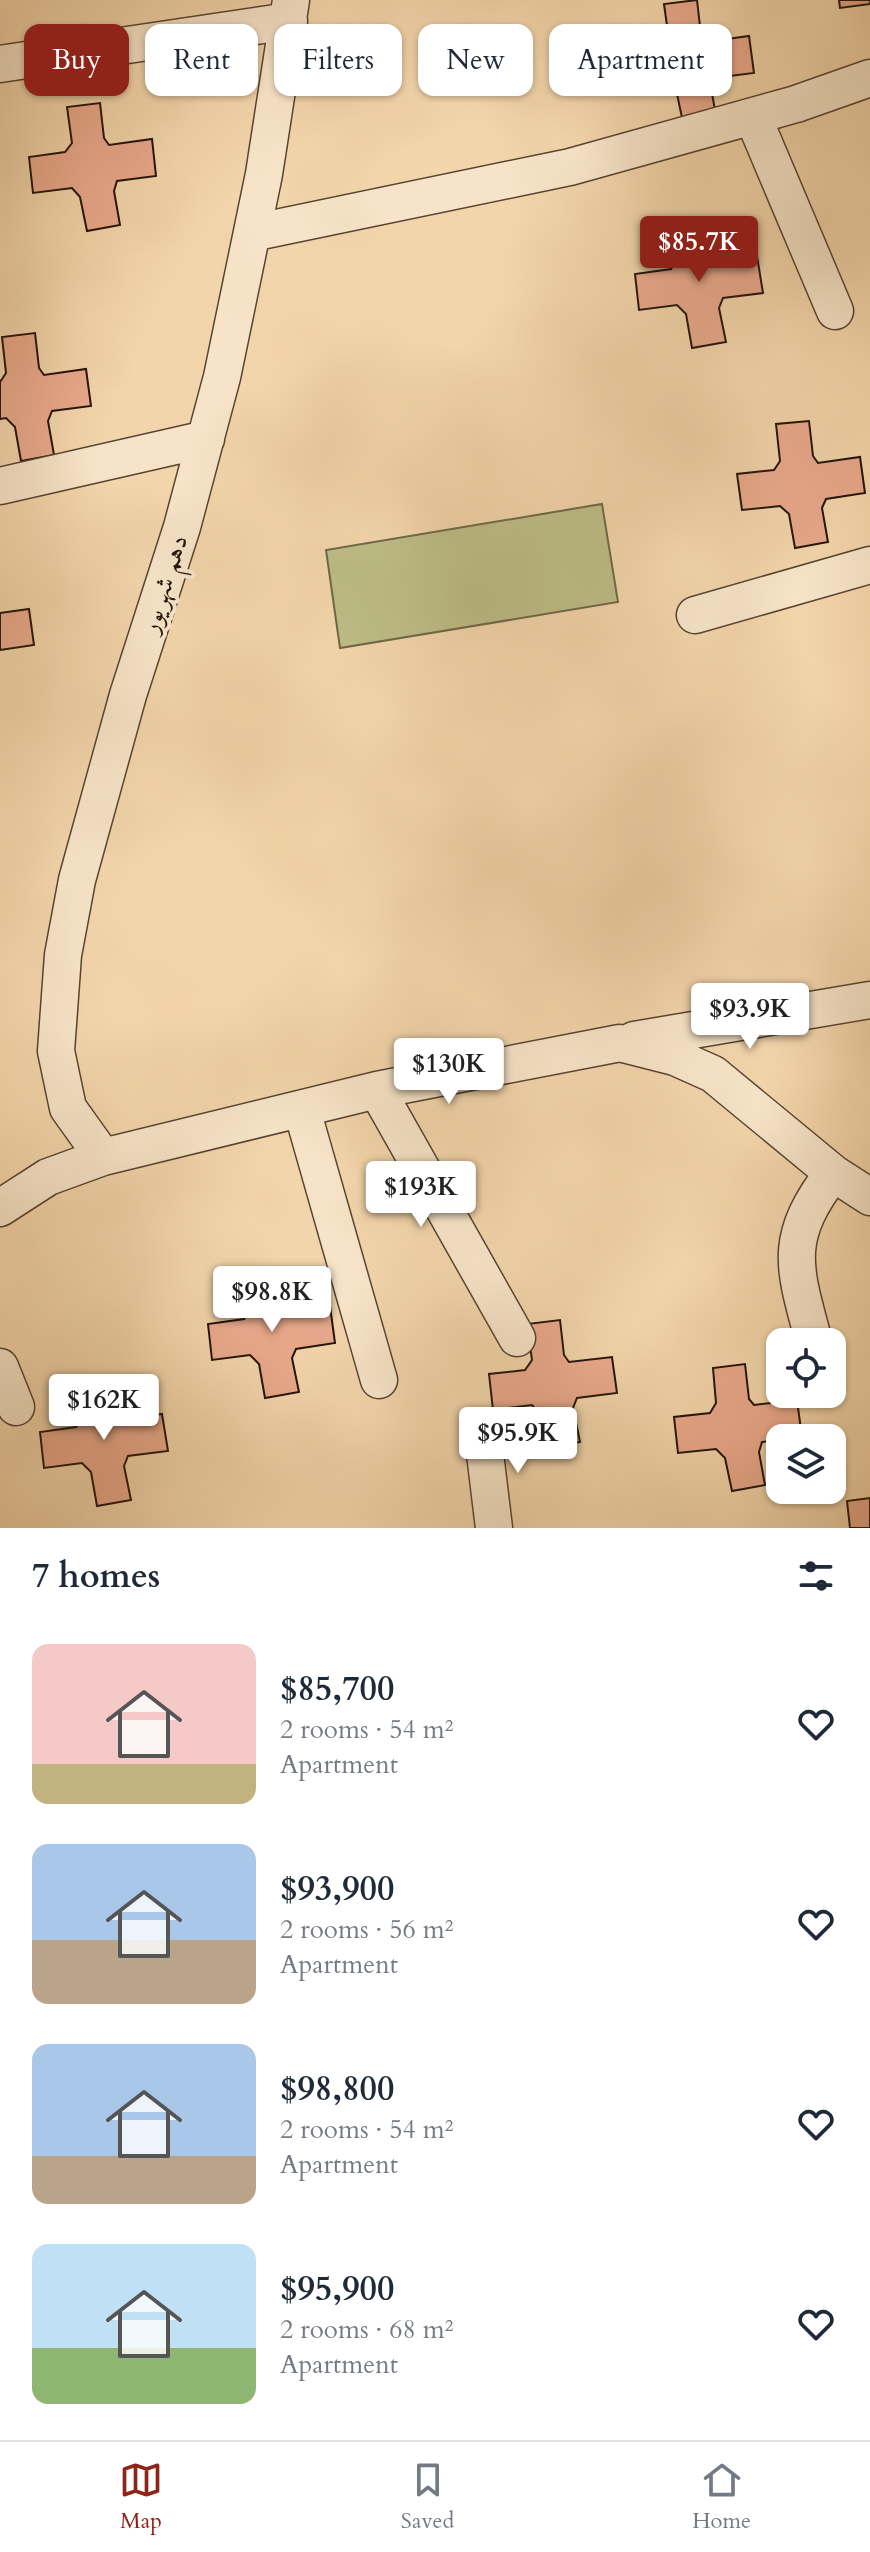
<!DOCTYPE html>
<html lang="en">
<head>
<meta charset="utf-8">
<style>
  :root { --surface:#fff; --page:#f6f6f7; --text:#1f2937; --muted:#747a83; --line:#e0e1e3; --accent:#8f2418 }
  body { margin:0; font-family:Cardo,Amiri,serif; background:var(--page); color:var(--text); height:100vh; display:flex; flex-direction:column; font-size:30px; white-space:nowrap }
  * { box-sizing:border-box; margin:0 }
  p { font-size:26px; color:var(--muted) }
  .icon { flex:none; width:44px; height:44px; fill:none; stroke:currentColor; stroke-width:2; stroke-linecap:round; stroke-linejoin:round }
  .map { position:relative; height:1528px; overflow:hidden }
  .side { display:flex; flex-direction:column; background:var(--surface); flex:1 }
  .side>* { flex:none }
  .hud { position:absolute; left:24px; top:24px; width:822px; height:72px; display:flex; gap:16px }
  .buttons { position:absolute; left:766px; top:1328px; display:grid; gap:16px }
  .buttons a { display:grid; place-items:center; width:80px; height:80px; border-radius:16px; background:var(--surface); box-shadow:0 2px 6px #0004; font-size:40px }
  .price { position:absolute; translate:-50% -68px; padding:0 18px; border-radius:8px; background:#fff; color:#222; font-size:26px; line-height:52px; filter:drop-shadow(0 2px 4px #0008) }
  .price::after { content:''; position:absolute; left:50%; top:48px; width:24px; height:18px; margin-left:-12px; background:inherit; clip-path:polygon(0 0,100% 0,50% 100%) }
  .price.selected { background:var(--accent); color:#fff }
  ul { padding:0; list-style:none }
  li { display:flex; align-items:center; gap:24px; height:200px; padding:0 32px }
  li span { display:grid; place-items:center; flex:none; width:224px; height:160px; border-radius:16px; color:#555 }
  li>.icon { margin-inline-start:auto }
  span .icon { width:96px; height:96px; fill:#fffc; stroke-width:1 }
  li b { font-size:34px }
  h2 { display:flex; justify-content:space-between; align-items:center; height:96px; padding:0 32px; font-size:34px }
  .chip { padding:0 28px; border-radius:16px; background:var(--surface); box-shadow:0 2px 6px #0004; font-size:28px; line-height:72px }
  .chip.selected { background:var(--accent); color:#fff }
  .tab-bar { display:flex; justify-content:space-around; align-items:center; height:112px; border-top:2px solid var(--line); background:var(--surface); font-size:22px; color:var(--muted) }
  .tab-bar a { display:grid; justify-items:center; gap:4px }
  .tab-bar .selected { color:var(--accent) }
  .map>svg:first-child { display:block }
</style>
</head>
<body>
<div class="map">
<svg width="870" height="1528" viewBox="0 0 870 1528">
  <rect width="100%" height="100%" fill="#f3d5ab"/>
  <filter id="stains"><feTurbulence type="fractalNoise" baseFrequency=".0025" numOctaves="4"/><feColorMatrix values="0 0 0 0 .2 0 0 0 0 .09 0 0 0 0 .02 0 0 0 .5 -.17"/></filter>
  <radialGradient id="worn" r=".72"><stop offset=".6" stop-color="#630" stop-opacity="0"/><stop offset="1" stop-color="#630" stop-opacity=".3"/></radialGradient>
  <!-- green -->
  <path fill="#bdbd87" stroke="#706848" stroke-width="2" d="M 602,504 L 618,602 L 340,648 L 326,550 Z"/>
  <!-- building -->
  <path fill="#e9a98c" stroke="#23140a" stroke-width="2" d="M 697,0 L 701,35 L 706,42 L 749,36 L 754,73 L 714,78 L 711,88 L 717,121 L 684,127 L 677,94 L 669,85 L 630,89 L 626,53 L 662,49 L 669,40 L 664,4 Z
    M 839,0 L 870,0 L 870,4 L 840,8 Z
    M 100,103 L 104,138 L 109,145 L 152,139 L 156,176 L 117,181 L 114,191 L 120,225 L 87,231 L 80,197 L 72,188 L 33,193 L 29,157 L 65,152 L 72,143 L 67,107 Z
    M 706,220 L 710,255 L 715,262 L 757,256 L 763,293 L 723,298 L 719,308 L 726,342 L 692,348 L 686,314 L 677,305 L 639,310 L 635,274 L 671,269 L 677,260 L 673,224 Z
    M 35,333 L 39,368 L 44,375 L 86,369 L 91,406 L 52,411 L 48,421 L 54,455 L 21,461 L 15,427 L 6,418 L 0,419 L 0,382 L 6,373 L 2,337 Z
    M 809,421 L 813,456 L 818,463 L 860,457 L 865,493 L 826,499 L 822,508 L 828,542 L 795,548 L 789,514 L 780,506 L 742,510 L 737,474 L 774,470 L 780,461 L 776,424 Z
    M 29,609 L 34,645 L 0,650 L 0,613 Z
    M 279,1271 L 283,1305 L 288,1312 L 330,1306 L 335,1343 L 296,1349 L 292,1358 L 299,1392 L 265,1398 L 259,1364 L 250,1355 L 212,1360 L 208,1324 L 244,1319 L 250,1310 L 246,1274 Z
    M 560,1320 L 564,1355 L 569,1362 L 612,1357 L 617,1393 L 577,1398 L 573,1408 L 580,1442 L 547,1448 L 540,1414 L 532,1405 L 493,1410 L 489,1374 L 525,1370 L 532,1360 L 527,1324 Z
    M 745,1364 L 749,1399 L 754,1405 L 797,1400 L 802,1437 L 762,1442 L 759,1452 L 765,1485 L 732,1491 L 725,1458 L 716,1449 L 678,1453 L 674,1417 L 710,1413 L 716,1403 L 713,1368 Z
    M 111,1378 L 115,1413 L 120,1420 L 162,1414 L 168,1451 L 128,1456 L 124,1466 L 131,1500 L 97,1506 L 91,1472 L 82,1463 L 44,1468 L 40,1432 L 76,1427 L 82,1418 L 78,1382 Z
    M 870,1498 L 870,1528 L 850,1528 L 847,1501 Z"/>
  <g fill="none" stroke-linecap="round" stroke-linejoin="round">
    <defs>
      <path id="minor" d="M 0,64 L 289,21
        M 753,117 L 835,311
        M 252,233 L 570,167 L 796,104 L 870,78
        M 0,486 L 206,439
        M 695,615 L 870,565
        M 634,1040 L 870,1000
        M 377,1090 L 517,1338
        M 302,1110 L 379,1380
        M 103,1157 L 68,1108 L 56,1051 L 63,955 L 77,880 L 128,695 L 182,527 L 222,377 L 264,174 L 291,0
        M 0,1208 L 48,1177 L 103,1157 L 377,1090 L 620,1043 L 675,1057 L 713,1074 L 833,1173 L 870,1197
        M 814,1342 C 794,1267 782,1239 833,1173
        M 0,1367 L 16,1407
        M 482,1429 L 494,1528"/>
    </defs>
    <!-- minor casing -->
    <use href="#minor" stroke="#574432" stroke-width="39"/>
    <!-- minor -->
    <use href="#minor" stroke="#f7e4c8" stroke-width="36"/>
  </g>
  <g text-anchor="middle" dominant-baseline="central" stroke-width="8" stroke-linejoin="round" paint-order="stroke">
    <!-- street labels -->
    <g font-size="26" fill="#23140a" stroke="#f7e4c8">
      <text transform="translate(164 584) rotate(-72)">دهم شهریور</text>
    </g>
  </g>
  <rect width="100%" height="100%" filter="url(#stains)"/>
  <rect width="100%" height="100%" fill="url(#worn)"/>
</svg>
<div class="buttons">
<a><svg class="icon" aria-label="locate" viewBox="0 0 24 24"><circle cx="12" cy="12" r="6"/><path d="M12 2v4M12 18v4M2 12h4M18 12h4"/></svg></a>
<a><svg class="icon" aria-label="layers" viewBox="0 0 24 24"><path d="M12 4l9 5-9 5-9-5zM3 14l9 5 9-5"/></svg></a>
</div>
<b class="price selected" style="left:699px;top:284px">$85.7K</b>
<b class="price" style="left:750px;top:1051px">$93.9K</b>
<b class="price" style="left:449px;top:1106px">$130K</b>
<b class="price" style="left:421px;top:1229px">$193K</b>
<b class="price" style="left:272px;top:1334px">$98.8K</b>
<b class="price" style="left:104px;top:1442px">$162K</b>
<b class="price" style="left:518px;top:1475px">$95.9K</b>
<div class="hud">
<a class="chip selected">Buy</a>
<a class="chip">Rent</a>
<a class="chip">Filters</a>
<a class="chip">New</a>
<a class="chip">Apartment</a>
</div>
</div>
<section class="side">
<h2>7 homes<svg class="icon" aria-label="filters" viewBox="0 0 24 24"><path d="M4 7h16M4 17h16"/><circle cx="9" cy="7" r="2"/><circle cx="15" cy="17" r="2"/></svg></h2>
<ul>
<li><span style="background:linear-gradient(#f6c9c9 75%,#c2b280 0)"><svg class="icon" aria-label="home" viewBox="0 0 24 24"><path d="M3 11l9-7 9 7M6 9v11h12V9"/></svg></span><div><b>$85,700</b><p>2 rooms · 54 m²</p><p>Apartment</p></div><svg class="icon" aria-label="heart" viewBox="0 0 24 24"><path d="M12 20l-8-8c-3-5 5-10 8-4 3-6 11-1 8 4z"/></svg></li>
<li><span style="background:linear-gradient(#a9c7e8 60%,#b9a48a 0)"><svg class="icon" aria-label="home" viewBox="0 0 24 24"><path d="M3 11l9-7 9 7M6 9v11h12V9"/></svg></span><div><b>$93,900</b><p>2 rooms · 56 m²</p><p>Apartment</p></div><svg class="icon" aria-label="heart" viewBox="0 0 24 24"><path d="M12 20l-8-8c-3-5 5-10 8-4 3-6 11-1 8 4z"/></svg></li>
<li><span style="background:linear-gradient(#a9c7e8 70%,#b9a48a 0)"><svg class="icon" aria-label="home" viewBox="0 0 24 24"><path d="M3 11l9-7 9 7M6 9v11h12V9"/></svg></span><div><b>$98,800</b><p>2 rooms · 54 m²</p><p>Apartment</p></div><svg class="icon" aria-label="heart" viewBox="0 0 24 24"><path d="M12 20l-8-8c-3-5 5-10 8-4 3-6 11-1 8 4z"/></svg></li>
<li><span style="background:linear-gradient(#bfe0f5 65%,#8fb573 0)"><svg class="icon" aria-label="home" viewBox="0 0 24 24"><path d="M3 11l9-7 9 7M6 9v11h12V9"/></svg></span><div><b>$95,900</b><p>2 rooms · 68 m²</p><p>Apartment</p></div><svg class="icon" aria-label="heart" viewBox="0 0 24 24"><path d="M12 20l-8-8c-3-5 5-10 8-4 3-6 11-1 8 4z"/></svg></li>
</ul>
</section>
<nav class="tab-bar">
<a class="selected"><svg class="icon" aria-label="map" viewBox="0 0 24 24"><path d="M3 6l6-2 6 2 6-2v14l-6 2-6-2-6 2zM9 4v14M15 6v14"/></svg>Map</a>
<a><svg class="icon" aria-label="saved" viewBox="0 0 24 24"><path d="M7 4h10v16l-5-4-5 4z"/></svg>Saved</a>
<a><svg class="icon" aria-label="home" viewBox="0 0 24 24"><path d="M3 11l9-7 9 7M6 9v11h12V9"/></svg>Home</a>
</nav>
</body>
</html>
